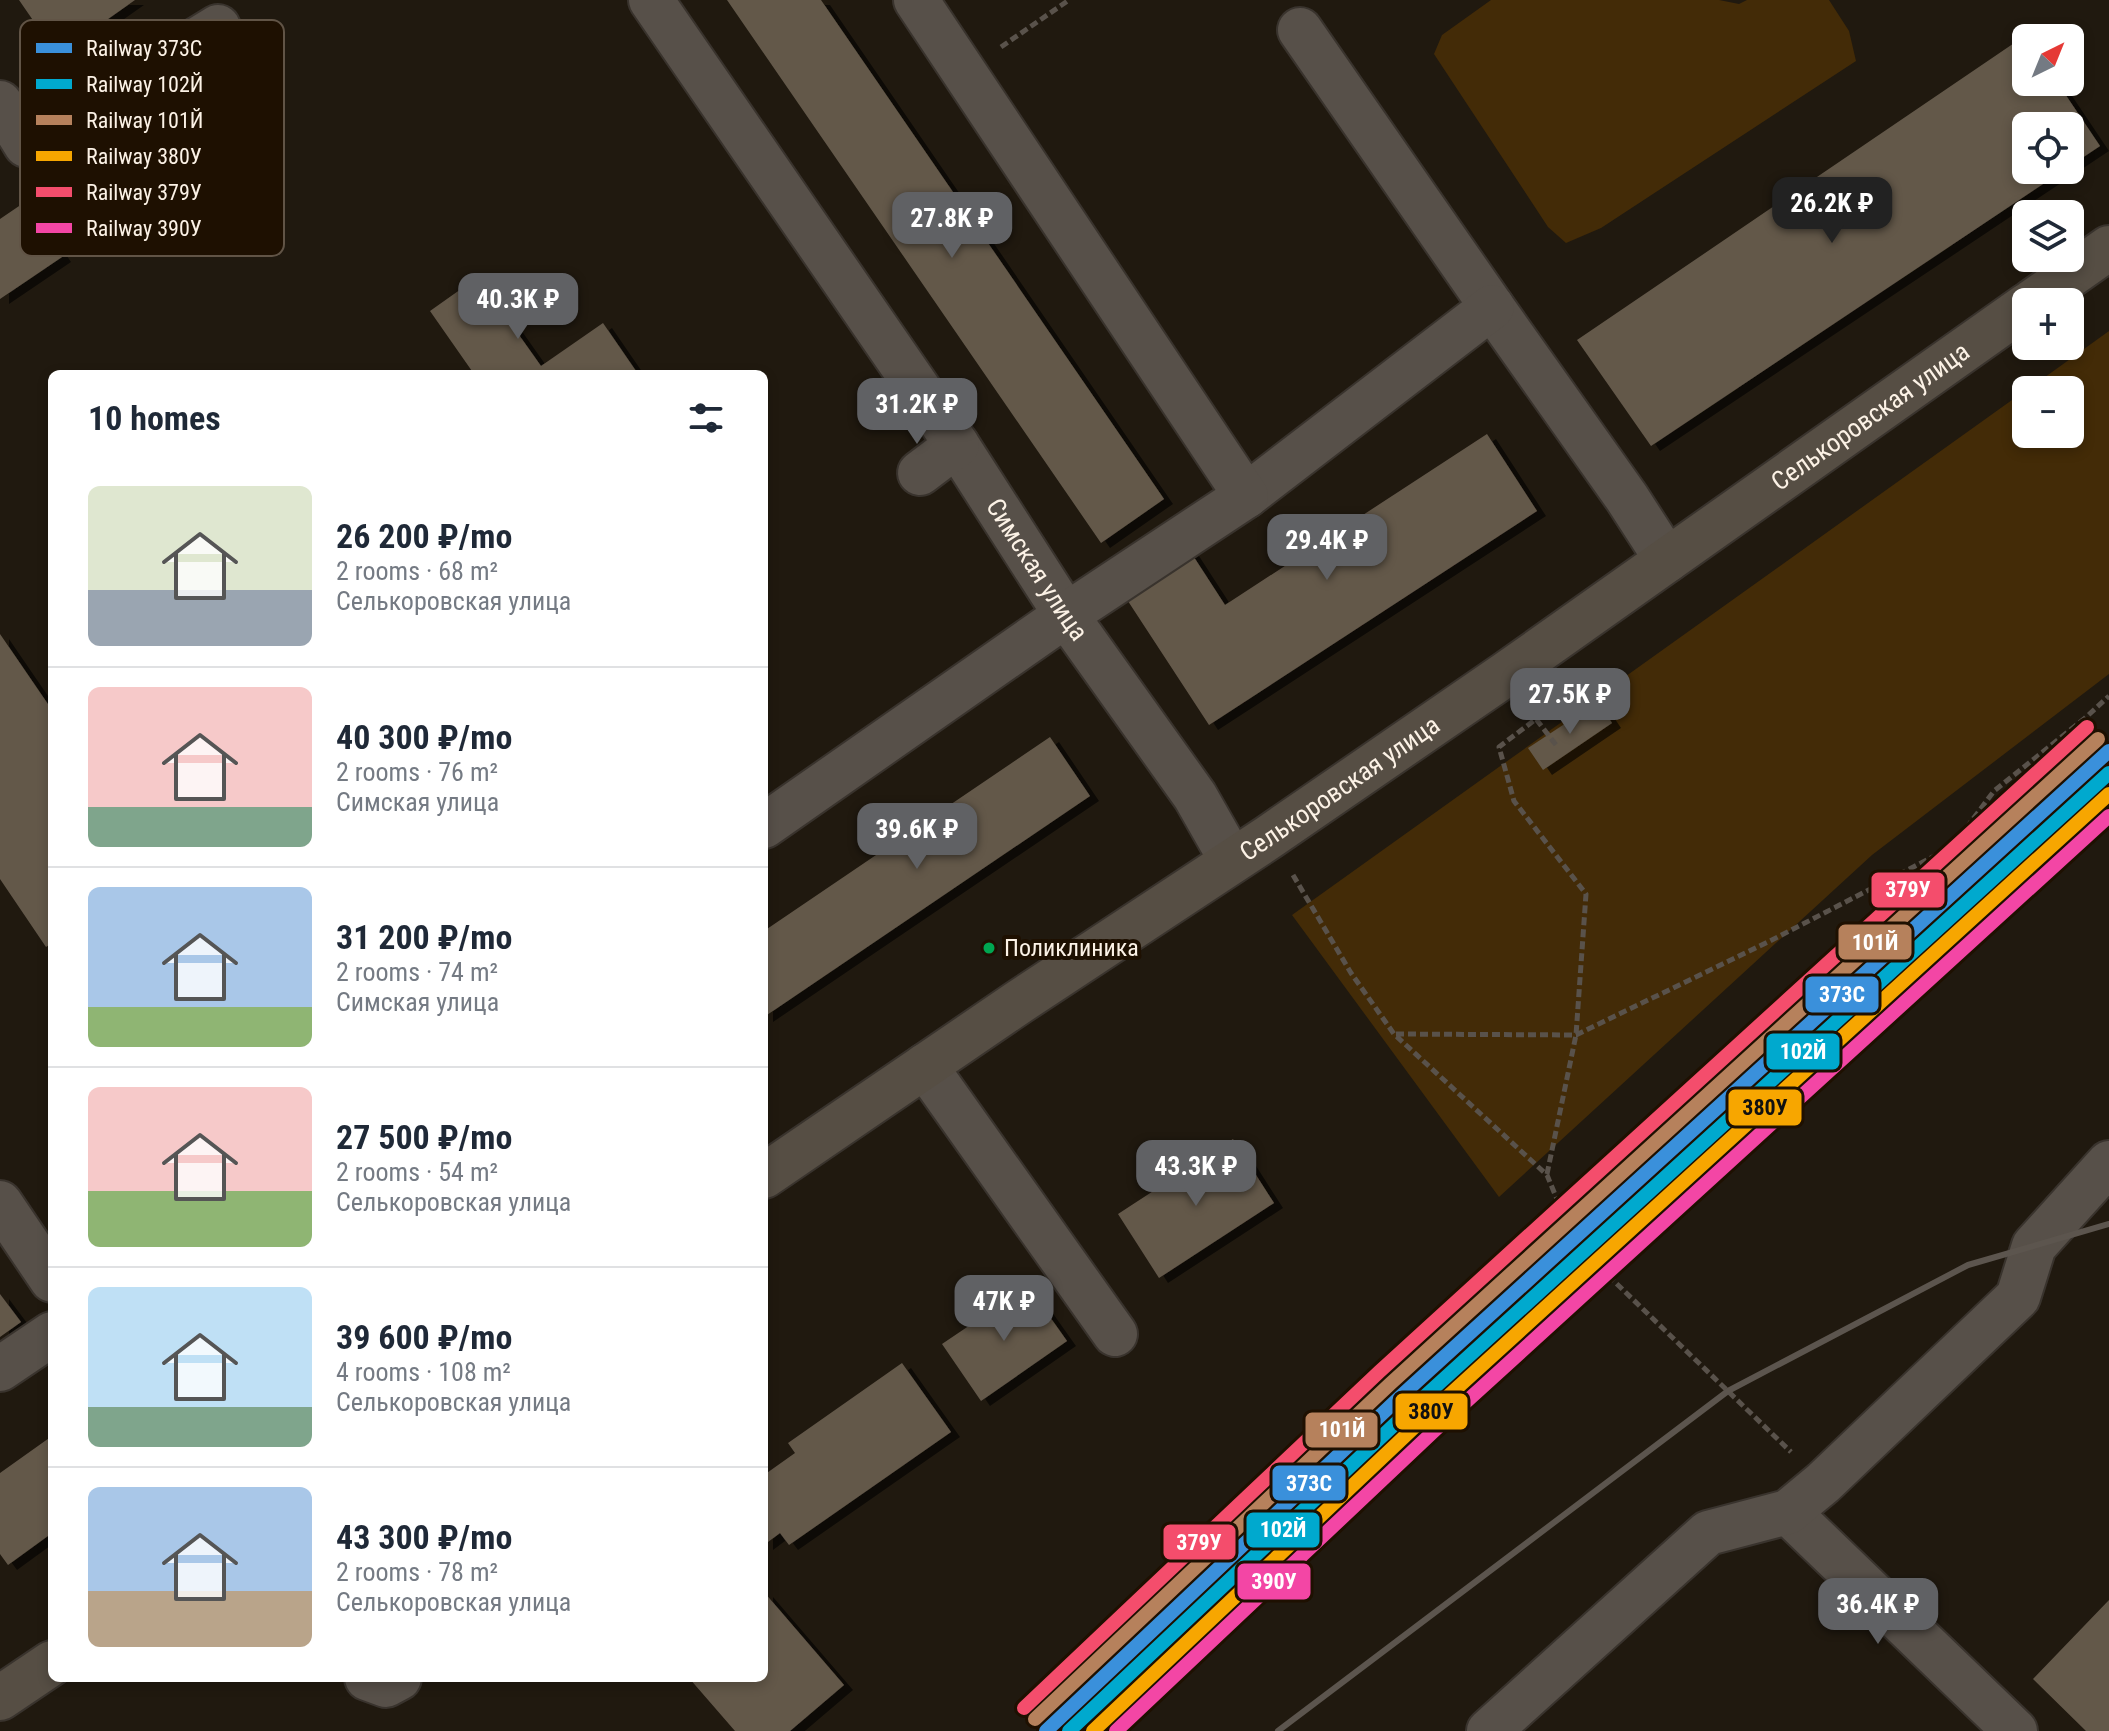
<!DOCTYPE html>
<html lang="en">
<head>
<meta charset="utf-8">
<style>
  :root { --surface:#fff; --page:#f2f2f3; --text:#1f2937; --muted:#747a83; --line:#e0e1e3; --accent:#606164 }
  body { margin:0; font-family:"Roboto Condensed",sans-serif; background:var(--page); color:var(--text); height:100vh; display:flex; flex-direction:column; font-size:30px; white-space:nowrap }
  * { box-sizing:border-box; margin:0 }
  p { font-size:26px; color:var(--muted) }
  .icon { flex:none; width:44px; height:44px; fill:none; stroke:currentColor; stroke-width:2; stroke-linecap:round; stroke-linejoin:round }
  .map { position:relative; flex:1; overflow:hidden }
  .side { position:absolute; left:48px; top:370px; width:720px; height:1312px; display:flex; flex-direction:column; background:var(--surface); border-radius:12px; box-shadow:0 4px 12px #0003 }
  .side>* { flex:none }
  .needle { width:52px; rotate:43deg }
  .fabs { position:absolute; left:2012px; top:24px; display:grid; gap:16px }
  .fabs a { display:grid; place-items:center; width:72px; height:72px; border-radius:12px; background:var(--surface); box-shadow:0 4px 12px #0003; font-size:40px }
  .price { position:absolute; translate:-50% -68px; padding:0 18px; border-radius:16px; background:var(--accent); color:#fff; font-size:26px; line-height:52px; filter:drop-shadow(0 2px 4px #0008) }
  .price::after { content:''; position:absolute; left:50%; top:48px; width:24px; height:18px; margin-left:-12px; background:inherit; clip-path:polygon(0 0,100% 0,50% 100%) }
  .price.current { background:#222; color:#fff }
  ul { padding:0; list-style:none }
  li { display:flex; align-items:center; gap:24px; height:200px; padding:0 40px }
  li+li { border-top:2px solid var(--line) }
  li span { display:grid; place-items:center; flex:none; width:224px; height:160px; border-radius:12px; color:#555 }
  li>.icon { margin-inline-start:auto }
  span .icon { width:96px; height:96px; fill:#fffc; stroke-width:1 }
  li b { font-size:34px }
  h2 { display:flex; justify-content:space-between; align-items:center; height:96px; padding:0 40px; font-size:34px }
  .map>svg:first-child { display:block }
</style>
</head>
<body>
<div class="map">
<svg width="2109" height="1731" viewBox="0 0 2109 1731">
  <defs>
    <filter id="shadow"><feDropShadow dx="9" dy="5" stdDeviation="0" flood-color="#0009"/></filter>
  </defs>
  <rect width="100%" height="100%" fill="#20190f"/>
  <!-- green -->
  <path fill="#432b07" d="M 1491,0 L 1719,0 L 1739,4 L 1747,0 L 1829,0 L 1849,31 L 1856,61 L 1601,228 L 1566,243 L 1548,227 L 1434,54 L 1442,35 Z
    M 2109,331 L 2109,674 L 1872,855 L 1499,1197 L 1292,915 L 2026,390 L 2026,434 L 2070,434 L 2070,390 L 2027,390 Z"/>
  <!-- building -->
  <path fill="#63584a" filter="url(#shadow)" d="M 19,0 L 135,0 L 57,55 Z
    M 727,0 L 821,0 L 1164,499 L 1101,543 Z
    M 2026,35 L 2026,82 L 2057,82 L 2100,146 L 2070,166 L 2070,126 L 2026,126 L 2026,170 L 2064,170 L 1651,446 L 1577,340 Z
    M 25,202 L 62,257 L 0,299 L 0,219 Z
    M 478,277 L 541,366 L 603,323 L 636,371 L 631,374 L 474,374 L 430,311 Z
    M 1487,434 L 1537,511 L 1209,725 L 1124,595 L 1190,551 L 1225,605 Z
    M 0,634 L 52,710 L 52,943 L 46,947 L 0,879 Z
    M 1598,702 L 1612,723 L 1543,770 L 1528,748 Z
    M 1050,737 L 1090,796 L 764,1017 L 764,931 Z
    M 1233,1139 L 1274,1203 L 1159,1278 L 1118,1214 Z
    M 1028,1286 L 1067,1341 L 981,1401 L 942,1344 Z
    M 0,1294 L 21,1322 L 0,1337 Z
    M 902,1363 L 951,1432 L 789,1545 L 780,1533 L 764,1545 L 764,1475 L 795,1453 L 788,1443 Z
    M 52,1436 L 52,1533 L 8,1565 L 0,1554 L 0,1473 Z
    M 764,1592 L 844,1685 L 790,1731 L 735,1731 L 689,1678 L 764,1678 Z
    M 2109,1600 L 2109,1731 L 2086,1731 L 2033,1679 Z"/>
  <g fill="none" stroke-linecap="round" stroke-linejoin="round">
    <defs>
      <g id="minor">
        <path id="s1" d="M 651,0 L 957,445 L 1066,615 L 1195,796 L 1232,861"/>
        <path d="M 1300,30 L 1492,307 L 1627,498 L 1667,560"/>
        <path d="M 0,103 L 26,145 L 218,27"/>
        <path d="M 920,473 L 957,445"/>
        <path d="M 1246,496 L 1492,307"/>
        <path d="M 764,826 L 1066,615 L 1246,496 L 916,0"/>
        <path d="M 925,1066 L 1115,1334"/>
        <path d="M 0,1203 L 52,1280"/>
        <path d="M 0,1369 L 52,1334"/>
        <path d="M 1788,1512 L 2015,1731"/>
        <path d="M 367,1678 L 386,1685 L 399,1678"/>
        <path d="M 1489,1731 L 1708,1533 L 1788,1512 L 1823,1483 L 2018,1297 L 2034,1246 L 2109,1163"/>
      </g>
      <g id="major">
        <path d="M 2032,302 L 2109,248"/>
        <path id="s2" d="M 764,1176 L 1019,1002 L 1269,837 L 1506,674 L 2026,306"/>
        <path d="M 0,1698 L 52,1663"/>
      </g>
    </defs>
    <!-- minor casing -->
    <use href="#minor" stroke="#39332d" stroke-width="48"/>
    <!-- major casing -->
    <use href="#major" stroke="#39332d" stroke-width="48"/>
    <!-- path -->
    <path stroke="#59524b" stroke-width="5" stroke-dasharray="8 4" stroke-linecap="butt" d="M 1001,47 L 1069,0
      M 1293,875 L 1351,973 L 1394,1034 L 1547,1175 L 1573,1238 L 1590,1258 L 1791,1452
      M 1396,1034 L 1576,1035 L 1770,941 L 1952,847 L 1994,791 L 2084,719 L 2109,696
      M 1547,1174 L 1576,1035 L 1586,894 L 1514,801 L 1499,747 L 1536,719 L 1556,745
      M 1094,1731 L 1590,1258 L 2109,785"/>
    <!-- minor -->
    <use href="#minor" stroke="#575049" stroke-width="44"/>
    <!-- major -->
    <use href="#major" stroke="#564e44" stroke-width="44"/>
    <!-- rail -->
    <path stroke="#5c554e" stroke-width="6" d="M 1117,1731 L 1605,1275 L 2109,816
      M 1278,1731 L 1728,1391 L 1968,1265 L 2109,1224"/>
    <defs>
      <path id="rail-1" d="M 1046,1731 L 1401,1396 L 2109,751"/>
      <path id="rail-2" d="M 1069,1731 L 1412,1408 L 2109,773"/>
      <path id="rail-3" d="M 1035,1719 L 1390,1384 L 2098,739"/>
      <path id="rail-4" d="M 1093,1731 L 1423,1419 L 2109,794"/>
      <path id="rail-5" d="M 1024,1708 L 1379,1372 L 2087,727"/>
      <path id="rail-6" d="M 1116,1731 L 1434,1431 L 2109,816"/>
    </defs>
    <!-- rail-1 casing -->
    <use href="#rail-1" stroke="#1e1001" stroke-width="20"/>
    <!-- rail-2 casing -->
    <use href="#rail-2" stroke="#1e1001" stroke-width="20"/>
    <!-- rail-3 casing -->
    <use href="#rail-3" stroke="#1e1001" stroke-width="20"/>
    <!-- rail-4 casing -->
    <use href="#rail-4" stroke="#1e1001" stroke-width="20"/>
    <!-- rail-5 casing -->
    <use href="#rail-5" stroke="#1e1001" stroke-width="20"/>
    <!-- rail-6 casing -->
    <use href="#rail-6" stroke="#1e1001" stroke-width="20"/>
    <!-- rail-1 -->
    <use href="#rail-1" stroke="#3a90db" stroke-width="14"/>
    <!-- rail-2 -->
    <use href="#rail-2" stroke="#00a9ce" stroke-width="14"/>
    <!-- rail-3 -->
    <use href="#rail-3" stroke="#b6815c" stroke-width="14"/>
    <!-- rail-4 -->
    <use href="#rail-4" stroke="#f7a600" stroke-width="14"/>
    <!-- rail-5 -->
    <use href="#rail-5" stroke="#f44d6c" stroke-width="14"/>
    <!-- rail-6 -->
    <use href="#rail-6" stroke="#f346a5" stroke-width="14"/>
  </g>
  <!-- markers -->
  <circle fill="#00a651" stroke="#1e1001" stroke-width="3" cx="989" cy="948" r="7"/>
  <g text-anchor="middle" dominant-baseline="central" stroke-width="8" stroke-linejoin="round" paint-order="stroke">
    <!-- bus labels -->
    <g font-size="24" fill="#fcf2e6" stroke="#1e1001" text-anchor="start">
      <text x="1004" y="948">Поликлиника</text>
    </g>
    <!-- street labels -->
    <g font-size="26" fill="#fcf2e6" stroke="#1e1001">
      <text stroke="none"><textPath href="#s2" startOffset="1342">Селькоровская улица</textPath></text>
      <text stroke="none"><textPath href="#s1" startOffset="688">Симская улица</textPath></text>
      <text stroke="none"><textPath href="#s2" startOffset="694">Селькоровская улица</textPath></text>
    </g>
  </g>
  <!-- legend -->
  <rect x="20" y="20" width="264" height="236" rx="12" fill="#1e1001" stroke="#615446" stroke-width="2"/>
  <rect x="36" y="43" width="36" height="10" fill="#3a90db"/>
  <rect x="36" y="79" width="36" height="10" fill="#00a9ce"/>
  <rect x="36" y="115" width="36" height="10" fill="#b6815c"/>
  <rect x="36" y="151" width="36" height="10" fill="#f7a600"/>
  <rect x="36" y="187" width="36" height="10" fill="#f44d6c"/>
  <rect x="36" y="223" width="36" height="10" fill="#f346a5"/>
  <g font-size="22" fill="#fcf2e6">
    <text x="86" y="56">Railway 373C</text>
    <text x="86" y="92">Railway 102Й</text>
    <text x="86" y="128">Railway 101Й</text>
    <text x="86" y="164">Railway 380У</text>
    <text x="86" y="200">Railway 379У</text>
    <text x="86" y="236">Railway 390У</text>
  </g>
  <g stroke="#1e1001" stroke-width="3">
    <rect x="1870" y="871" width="76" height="38" rx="8" fill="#f44d6c"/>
    <rect x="1837" y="923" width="76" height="38" rx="8" fill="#b6815c"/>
    <rect x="1804" y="975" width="76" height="39" rx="8" fill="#3a90db"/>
    <rect x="1765" y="1032" width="76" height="39" rx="8" fill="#00a9ce"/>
    <rect x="1727" y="1088" width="76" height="39" rx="8" fill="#f7a600"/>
    <rect x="1394" y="1392" width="75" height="39" rx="8" fill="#f7a600"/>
    <rect x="1304" y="1411" width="75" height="38" rx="8" fill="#b6815c"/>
    <rect x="1271" y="1464" width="76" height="38" rx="8" fill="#3a90db"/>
    <rect x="1245" y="1511" width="76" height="38" rx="8" fill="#00a9ce"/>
    <rect x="1162" y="1523" width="75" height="38" rx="8" fill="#f44d6c"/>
    <rect x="1236" y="1562" width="76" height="39" rx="8" fill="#f346a5"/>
  </g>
  <g font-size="22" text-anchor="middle" font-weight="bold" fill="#fff">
    <text x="1908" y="897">379У</text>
    <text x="1875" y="950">101Й</text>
    <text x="1842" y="1002">373C</text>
    <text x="1803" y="1059">102Й</text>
    <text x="1342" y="1437">101Й</text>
    <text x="1309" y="1491">373C</text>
    <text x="1283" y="1537">102Й</text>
    <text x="1199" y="1550">379У</text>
    <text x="1274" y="1589">390У</text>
  </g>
  <g font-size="22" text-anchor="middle" font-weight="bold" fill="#111">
    <text x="1765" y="1115">380У</text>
    <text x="1431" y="1419">380У</text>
  </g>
</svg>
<div class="fabs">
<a><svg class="needle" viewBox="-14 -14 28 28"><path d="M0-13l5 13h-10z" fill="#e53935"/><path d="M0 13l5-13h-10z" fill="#747a83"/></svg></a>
<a><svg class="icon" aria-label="locate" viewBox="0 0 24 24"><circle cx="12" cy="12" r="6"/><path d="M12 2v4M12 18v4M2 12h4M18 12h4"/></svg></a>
<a><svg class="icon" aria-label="layers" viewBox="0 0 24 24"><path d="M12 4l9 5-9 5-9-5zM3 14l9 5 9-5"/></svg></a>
<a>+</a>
<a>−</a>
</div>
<b class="price current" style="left:1832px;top:245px">26.2K ₽</b>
<b class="price" style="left:952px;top:260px">27.8K ₽</b>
<b class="price" style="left:518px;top:341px">40.3K ₽</b>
<b class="price" style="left:917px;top:446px">31.2K ₽</b>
<b class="price" style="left:1327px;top:582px">29.4K ₽</b>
<b class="price" style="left:1570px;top:736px">27.5K ₽</b>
<b class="price" style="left:917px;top:871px">39.6K ₽</b>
<b class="price" style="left:1196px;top:1208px">43.3K ₽</b>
<b class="price" style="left:1004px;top:1343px">47K ₽</b>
<b class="price" style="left:1878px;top:1646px">36.4K ₽</b>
<section class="side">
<h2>10 homes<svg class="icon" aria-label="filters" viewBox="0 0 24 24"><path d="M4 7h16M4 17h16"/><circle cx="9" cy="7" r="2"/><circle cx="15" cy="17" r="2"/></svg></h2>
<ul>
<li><span style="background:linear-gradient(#dfe7d0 65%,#9aa5b1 0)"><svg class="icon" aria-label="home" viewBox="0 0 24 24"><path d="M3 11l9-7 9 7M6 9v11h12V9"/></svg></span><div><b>26 200 ₽/mo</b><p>2 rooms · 68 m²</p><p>Селькоровская улица</p></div></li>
<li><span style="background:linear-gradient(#f6c9c9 75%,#7fa58c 0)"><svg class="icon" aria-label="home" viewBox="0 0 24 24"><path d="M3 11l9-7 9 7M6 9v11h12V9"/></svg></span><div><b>40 300 ₽/mo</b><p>2 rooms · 76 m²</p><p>Симская улица</p></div></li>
<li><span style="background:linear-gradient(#a9c7e8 75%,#8fb573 0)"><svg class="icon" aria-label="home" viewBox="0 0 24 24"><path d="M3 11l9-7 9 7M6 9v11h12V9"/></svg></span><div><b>31 200 ₽/mo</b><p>2 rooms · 74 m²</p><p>Симская улица</p></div></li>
<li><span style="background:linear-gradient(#f6c9c9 65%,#8fb573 0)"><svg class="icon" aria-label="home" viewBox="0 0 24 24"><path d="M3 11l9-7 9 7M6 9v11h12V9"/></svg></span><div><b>27 500 ₽/mo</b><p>2 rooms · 54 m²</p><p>Селькоровская улица</p></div></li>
<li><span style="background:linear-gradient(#bfe0f5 75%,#7fa58c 0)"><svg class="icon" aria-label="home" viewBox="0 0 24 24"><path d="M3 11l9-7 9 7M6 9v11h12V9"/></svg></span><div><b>39 600 ₽/mo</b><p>4 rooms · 108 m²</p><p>Селькоровская улица</p></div></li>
<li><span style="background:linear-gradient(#a9c7e8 65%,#b9a48a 0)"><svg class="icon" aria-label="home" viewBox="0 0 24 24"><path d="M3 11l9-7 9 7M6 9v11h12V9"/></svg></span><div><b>43 300 ₽/mo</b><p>2 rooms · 78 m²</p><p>Селькоровская улица</p></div></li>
</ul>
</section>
</div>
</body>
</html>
